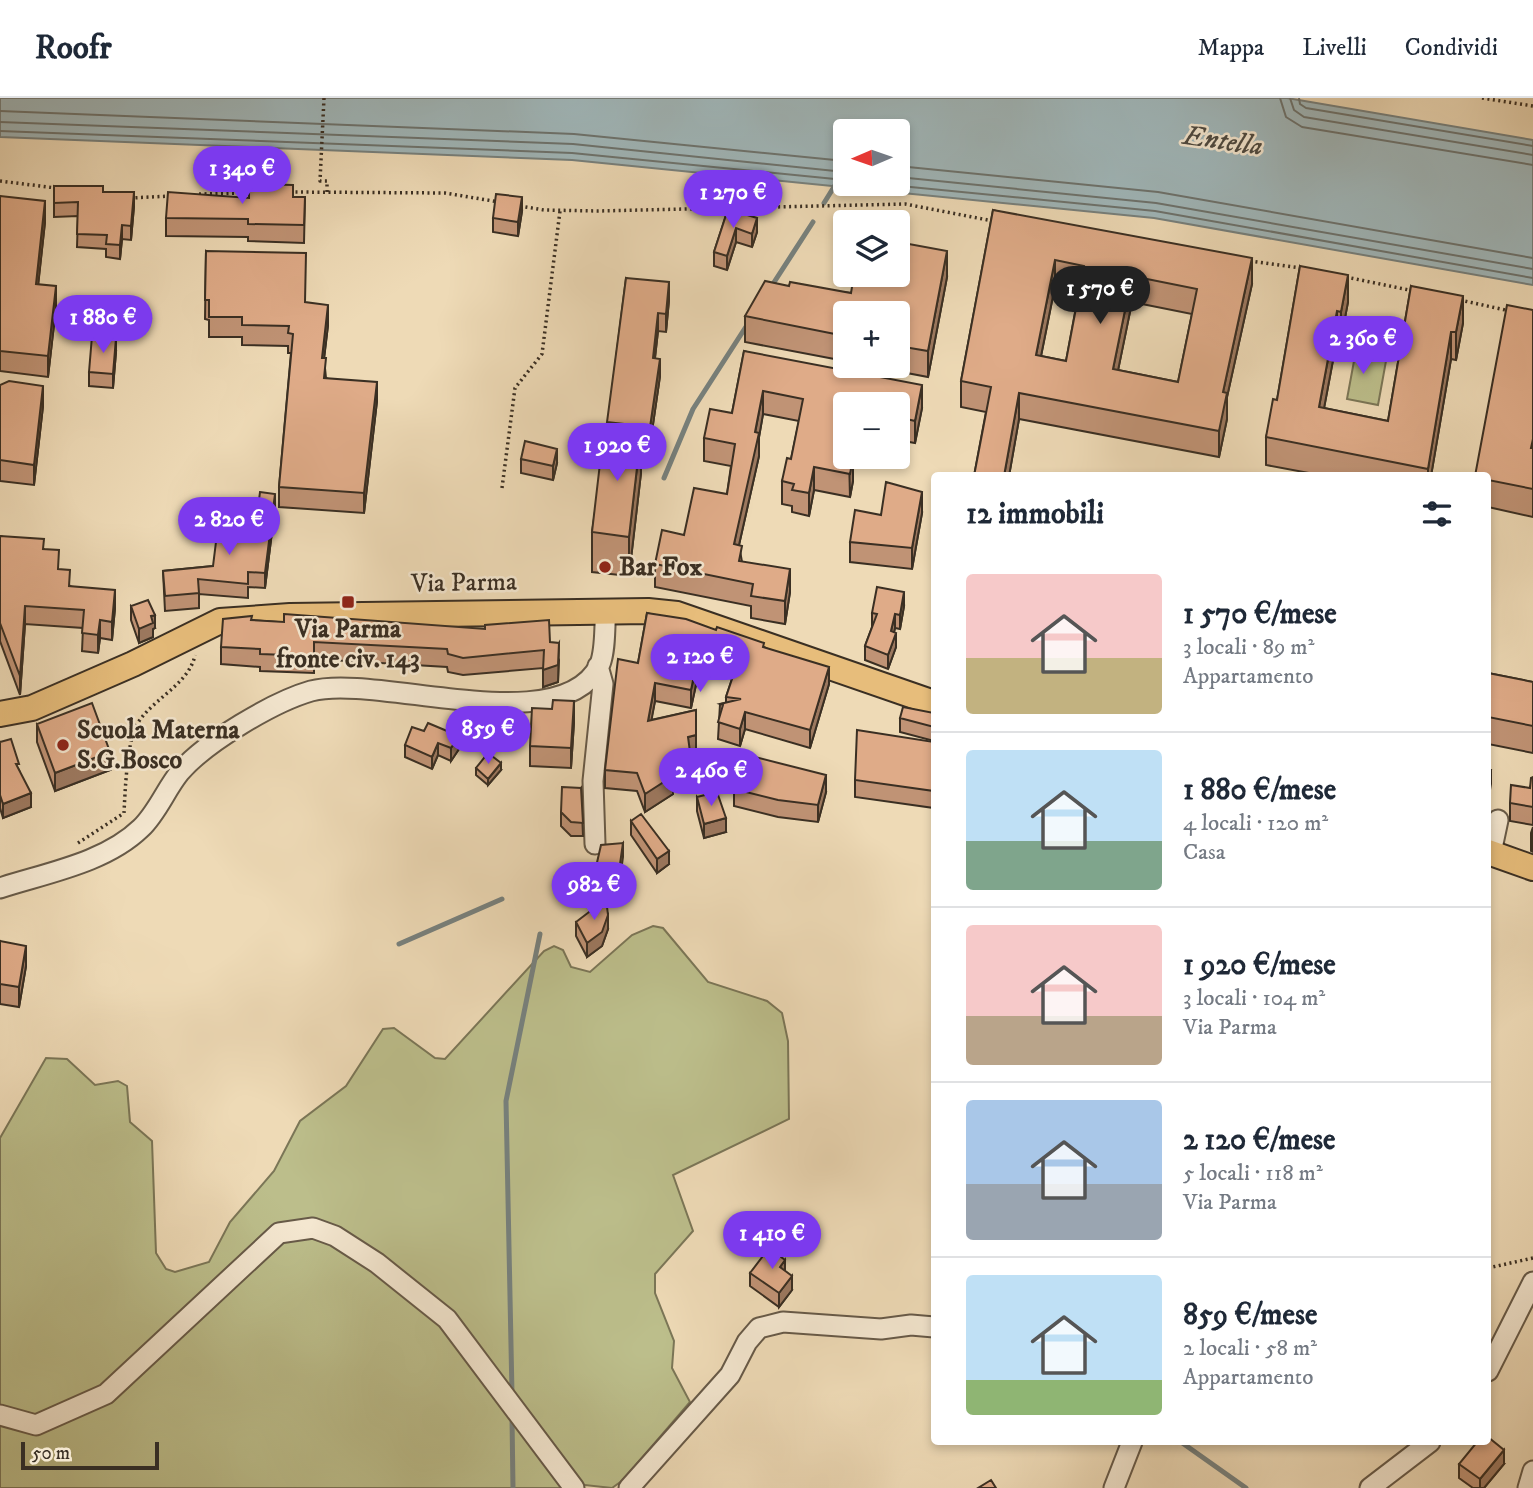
<!DOCTYPE html>
<html lang="it">
<head>
<meta charset="utf-8">
<style>
  :root { --surface:#fff; --page:#f2f2f3; --text:#1f2937; --muted:#747a83; --line:#e0e1e3; --accent:#7c3aed }
  body { margin:0; font-family:"IM FELL DW Pica",serif; background:var(--page); color:var(--text); height:100vh; display:flex; flex-direction:column; font-size:26px; white-space:nowrap }
  * { box-sizing:border-box; margin:0 }
  p { font-size:23px; color:var(--muted) }
  .icon { flex:none; width:38px; height:38px; fill:none; stroke:currentColor; stroke-width:2; stroke-linecap:round; stroke-linejoin:round }
  .map { position:relative; flex:1; overflow:hidden }
  .drawer { position:absolute; left:931px; top:374px; width:560px; height:973px; display:flex; flex-direction:column; background:var(--surface); border-radius:7px; box-shadow:0 4px 10px #0003 }
  .drawer>* { flex:none }
  .needle { width:46px; rotate:268deg }
  .controls { position:absolute; left:833px; top:21px; display:grid; gap:14px }
  .controls a { display:grid; place-items:center; width:77px; height:77px; border-radius:7px; background:var(--surface); box-shadow:0 4px 10px #0003; font-size:35px }
  .scale { position:absolute; left:21px; bottom:18px; width:138px; box-sizing:border-box; padding-left:7px; border:4px solid #3a2f23; border-top:0; font-size:19px; line-height:24px; white-space:nowrap; color:#3a2f23; -webkit-text-stroke:5px #f4e7d0; paint-order:stroke }
  .price { position:absolute; translate:-50% -60px; padding:0 16px; border-radius:24px; background:var(--accent); color:#fff; font-size:23px; line-height:46px; filter:drop-shadow(0 2px 4px #0008) }
  .price::after { content:''; position:absolute; left:50%; top:42px; width:21px; height:16px; margin-left:-10px; background:inherit; clip-path:polygon(0 0,100% 0,50% 100%) }
  .price.active { background:#222; color:#fff }
  ul { padding:0; list-style:none }
  li { display:flex; align-items:center; gap:21px; height:175px; padding:0 35px }
  li+li { border-top:2px solid var(--line) }
  li span { display:grid; place-items:center; flex:none; width:196px; height:140px; border-radius:7px; color:#555 }
  li>.icon { margin-inline-start:auto }
  span .icon { width:84px; height:84px; fill:#fffc; stroke-width:1 }
  li b { font-size:30px }
  h2 { display:flex; justify-content:space-between; align-items:center; height:84px; padding:0 35px; font-size:30px }
  header { display:flex; align-items:center; gap:42px; box-sizing:border-box; height:98px; padding:0 35px; background:var(--surface); border-bottom:2px solid var(--line) }
  header strong { font-size:33px }
  nav { display:flex; gap:38px; margin-inline-start:auto; font-size:24px }
  .map>svg:first-child { display:block }
</style>
</head>
<body>
<header>
<strong>Roofr</strong>
<nav><a>Mappa</a><a>Livelli</a><a>Condividi</a></nav>
</header>
<div class="map">
<svg width="1533" height="1390" viewBox="0 0 1533 1390">
  <rect width="100%" height="100%" fill="#eedab6"/>
  <filter id="stains"><feTurbulence type="fractalNoise" baseFrequency=".00286" numOctaves="4"/><feColorMatrix values="0 0 0 0 .2 0 0 0 0 .09 0 0 0 0 .02 0 0 0 .5 -.17"/></filter>
  <radialGradient id="worn" r=".72"><stop offset=".6" stop-color="#630" stop-opacity="0"/><stop offset="1" stop-color="#630" stop-opacity=".3"/></radialGradient>
  <!-- green -->
  <path fill="#bcbe8b" stroke="#7b7657" stroke-width="2" d="M 1359,236 L 1390,241 L 1378,307 L 1347,301 Z
    M 653,828 L 663,830 L 708,884 L 767,903 L 782,915 L 788,943 L 789,1021 L 673,1077 L 693,1133 L 655,1176 L 655,1195 L 674,1243 L 672,1270 L 690,1304 L 623,1382 L 612,1390 L 585,1387 L 581,1390 L 0,1390 L 0,1040 L 46,960 L 67,961 L 95,987 L 118,983 L 127,988 L 130,1024 L 152,1043 L 156,1155 L 166,1171 L 175,1174 L 209,1164 L 230,1124 L 274,1073 L 300,1023 L 346,988 L 383,931 L 394,930 L 435,960 L 445,961 L 544,853 L 554,848 L 563,852 L 571,869 L 590,874 L 632,837 Z"/>
  <!-- water -->
  <path fill="#a0b7ba" stroke="#77817e" stroke-width="2" fill-rule="evenodd" d="M 0,0 L 1287,0 L 1533,42 L 1533,187 L 1154,120 L 572,62 L 0,39 ZM 845,33 L 898,33 L 898,86 L 845,86 Z"/>
  <g fill="none" stroke-linecap="round" stroke-linejoin="round">
    <!-- shore -->
    <path stroke="#6d736e" stroke-width="2" d="M 1280,0 L 1286,19 L 1302,29 L 1533,67
      M 1290,0 L 1294,12 L 1304,19 L 1533,57
      M 1299,0 L 1300,6 L 1306,10 L 1533,48
      M 0,13 L 574,36 L 845,63
      M 0,24 L 573,46 L 845,74
      M 0,33 L 572,55 L 845,82
      M 898,68 L 1158,94 L 1533,160
      M 898,79 L 1156,105 L 1533,171
      M 880,86 L 1155,113 L 1533,180"/>
    <!-- stream -->
    <path stroke="#77817e" stroke-width="5" d="M 824,105 L 837,84
      M 771,189 L 813,124
      M 664,380 L 693,311 L 749,224
      M 399,846 L 502,801
      M 512,1296 L 506,1003 L 540,836
      M 512,1320 L 513,1390
      M 1181,1344 L 1246,1390"/>
    <defs>
      <path id="minor" d="M 595,746 L 593,683 L 603,586 L 598,568
        M 1491,755 L 1498,722
        M 0,790 C 46,775 105,765 141,730 C 157,715 166,691 180,674 C 206,644 273,604 311,593 C 377,575 563,645 600,566 C 606,551 604,529 606,513
        M 1488,1273 L 1533,1184
        M 0,1317 L 36,1327 L 106,1296 L 279,1135 L 313,1130 L 335,1138 L 377,1165 L 447,1221 L 574,1390
        M 629,1390 L 730,1277 L 747,1244 L 759,1230 L 783,1224 L 881,1231 L 911,1227 L 934,1229
        M 1114,1390 L 1132,1344
        M 1370,1390 L 1430,1344
        M 1528,1390 L 1533,1373"/>
      <path id="major" d="M 0,616 L 32,610 L 133,566 L 220,523 L 290,518 L 648,513 L 677,516 L 934,605
        M 1488,754 L 1533,770"/>
    </defs>
    <!-- minor casing -->
    <use href="#minor" stroke="#675a48" stroke-width="23"/>
    <!-- major casing -->
    <use href="#major" stroke="#3a2f23" stroke-width="28"/>
    <!-- path -->
    <path stroke="#3a2f23" stroke-width="3.5" stroke-dasharray="2 3.5" stroke-linecap="butt" d="M 324,0 L 320,83 L 327,83 L 327,96
      M 1482,0 L 1533,8
      M 0,83 L 56,90
      M 290,94 L 445,95 L 499,104
      M 199,96 L 251,95
      M 130,100 L 171,98
      M 520,108 L 544,112 L 598,113 L 905,106 L 993,123
      M 1250,163 L 1301,170
      M 1346,179 L 1414,193
      M 1460,202 L 1510,213
      M 502,390 L 515,290 L 542,256 L 560,113
      M 78,745 L 124,715 C 125,694 127,646 136,628 C 151,601 189,587 195,557
      M 1488,1170 L 1533,1160"/>
    <!-- minor -->
    <use href="#minor" stroke="#f4e7d0" stroke-width="19"/>
    <!-- major -->
    <use href="#major" stroke="#e7bd7b" stroke-width="24"/>
  </g>
  <!-- wall -->
  <path fill="#c09375" stroke="#3a2f23" stroke-width="2" fill-rule="evenodd" d="M 54,88 L 103,94 L 134,108 L 131,142 L 122,141 L 120,161 L 106,159 L 106,151 L 77,149 L 78,118 L 54,119 Z
    M 0,98 L 45,124 L 38,187 L 56,209 L 48,279 L 0,273 Z
    M 293,99 L 305,99 L 304,145 L 248,143 L 248,139 L 166,138 L 166,120 L 249,100 Z
    M 728,111 L 757,134 L 752,149 L 736,144 L 727,172 L 714,168 L 714,154 Z
    M 993,112 L 1252,186 L 1227,299 L 1227,321 L 1219,359 L 1019,321 L 1009,378 L 974,378 L 986,314 L 961,309 L 961,283 ZM 1055,188 L 1079,193 L 1066,263 L 1041,258 ZM 1132,204 L 1192,216 L 1178,284 L 1118,272 Z
    M 522,113 L 518,138 L 493,134 L 493,120 Z
    M 206,153 L 305,204 L 328,227 L 324,260 L 326,280 L 377,303 L 364,415 L 279,409 L 279,389 L 291,255 L 288,255 L 288,248 L 242,247 L 242,239 L 209,239 L 209,222 L 205,221 Z
    M 1300,168 L 1348,204 L 1341,241 L 1337,241 L 1324,310 L 1388,323 L 1411,188 L 1463,225 L 1456,262 L 1451,261 L 1431,378 L 1325,378 L 1266,367 L 1266,339 L 1277,302 Z
    M 947,179 L 928,279 L 870,268 L 898,268 L 898,215 L 845,215 L 845,263 L 745,244 L 745,218 L 789,188 L 851,195 Z
    M 626,180 L 669,202 L 666,234 L 658,233 L 655,260 L 660,278 L 650,347 L 641,346 L 641,375 L 629,478 L 592,474 L 592,434 L 607,332 Z
    M 1533,212 L 1533,419 L 1488,409 L 1488,378 Z
    M 744,253 L 922,310 L 915,345 L 898,342 L 898,306 L 845,306 L 853,362 L 853,383 L 850,399 L 814,392 L 809,418 L 792,414 L 792,408 L 782,406 L 782,383 L 791,361 L 799,323 L 763,316 L 759,339 L 759,358 L 739,447 L 742,464 L 790,494 L 785,526 L 751,520 L 751,508 L 655,489 L 655,466 L 727,396 L 731,368 L 704,363 L 704,340 L 732,315 Z
    M 116,254 L 113,290 L 89,288 L 89,274 Z
    M 0,287 L 43,308 L 34,387 L 0,383 Z
    M 521,361 L 557,365 L 553,382 L 521,375 Z
    M 275,410 L 265,490 L 248,489 L 248,500 L 199,496 L 199,510 L 165,513 L 163,473 L 213,468 L 254,441 Z
    M 922,415 L 912,471 L 850,464 L 850,444 Z
    M 0,438 L 44,451 L 70,488 L 115,510 L 112,542 L 100,540 L 98,555 L 82,553 L 83,530 L 25,526 L 20,597 L 0,543 Z
    M 131,508 L 155,530 L 153,531 L 153,539 L 139,545 L 131,522 Z
    M 904,508 L 900,531 L 895,530 L 894,534 L 896,549 L 888,571 L 865,562 L 865,548 L 872,529 L 872,515 Z
    M 647,515 L 764,549 L 829,586 L 810,650 L 745,631 L 740,648 L 718,641 L 720,606 L 726,605 L 726,599 L 732,581 L 700,568 L 691,610 L 655,603 L 651,622 L 696,612 L 696,655 L 690,656 L 691,679 L 673,687 L 673,696 L 645,714 L 637,693 L 605,690 L 605,672 L 638,565 Z
    M 252,522 L 550,544 L 559,562 L 558,584 L 543,589 L 543,570 L 463,577 L 448,574 L 447,569 L 314,561 L 314,575 L 260,573 L 260,569 L 221,566 L 221,549 Z
    M 1488,575 L 1533,584 L 1533,655 L 1488,646 Z
    M 552,611 L 574,624 L 571,670 L 530,668 L 530,648 Z
    M 934,615 L 934,643 L 900,634 L 900,620 Z
    M 37,626 L 110,672 L 55,693 L 37,644 Z
    M 424,633 L 459,651 L 451,663 L 438,657 L 432,671 L 405,659 L 405,647 Z
    M 0,644 L 19,672 L 31,709 L 3,720 L 0,710 Z
    M 934,644 L 934,710 L 855,699 L 855,682 Z
    M 476,670 L 501,672 L 488,687 L 476,677 Z
    M 1533,679 L 1533,727 L 1510,723 L 1510,705 L 1530,690 Z
    M 581,690 L 583,738 L 571,738 L 561,728 L 561,714 Z
    M 734,691 L 826,694 L 818,724 L 778,719 L 734,708 Z
    M 697,699 L 726,734 L 704,740 L 697,713 Z
    M 631,723 L 669,766 L 657,775 L 631,737 Z
    M 1533,729 L 1533,754 L 1531,753 L 1531,735 Z
    M 576,824 L 608,831 L 602,848 L 587,859 L 576,838 Z
    M 0,843 L 26,868 L 19,909 L 0,906 Z
    M 750,1175 L 792,1192 L 779,1209 L 750,1188 Z
    M 1459,1366 L 1504,1366 L 1484,1390 L 1473,1390 L 1459,1380 Z"/>
  <!-- shaded-wall -->
  <path fill="#9c785f" stroke="#3a2f23" stroke-width="2" d="M 134,94 L 134,108 L 131,142 L 131,128 Z
    M 522,99 L 522,113 L 518,138 L 518,124 Z
    M 45,103 L 45,124 L 36,207 L 36,186 Z
    M 757,120 L 757,134 L 752,149 L 752,136 Z
    M 122,127 L 122,141 L 120,161 L 120,147 Z
    M 736,130 L 736,144 L 727,172 L 727,158 Z
    M 947,153 L 947,179 L 928,279 L 928,253 Z
    M 1252,160 L 1252,186 L 1227,299 L 1227,321 L 1219,359 L 1219,333 L 1223,294 Z
    M 1055,162 L 1055,188 L 1036,283 L 1036,257 Z
    M 1348,177 L 1348,204 L 1341,241 L 1341,214 Z
    M 1132,178 L 1132,204 L 1113,297 L 1113,271 Z
    M 669,184 L 669,202 L 666,234 L 666,216 Z
    M 56,188 L 56,209 L 48,279 L 48,258 Z
    M 1463,198 L 1463,225 L 1456,262 L 1456,234 Z
    M 328,207 L 328,227 L 322,279 L 322,260 Z
    M 1337,213 L 1337,241 L 1319,337 L 1319,309 Z
    M 658,215 L 658,233 L 653,277 L 653,260 Z
    M 1451,234 L 1451,261 L 1431,378 L 1428,378 L 1428,371 Z
    M 116,240 L 116,254 L 113,290 L 113,276 Z
    M 660,261 L 660,278 L 650,347 L 650,329 Z
    M 377,284 L 377,303 L 364,415 L 364,395 Z
    M 922,287 L 922,310 L 915,345 L 915,323 Z
    M 43,288 L 43,308 L 34,387 L 34,367 Z
    M 763,293 L 763,316 L 759,339 L 759,358 L 734,469 L 734,446 Z
    M 1019,295 L 1019,321 L 1009,378 L 1004,378 Z
    M 641,335 L 641,375 L 629,478 L 629,439 Z
    M 557,351 L 557,365 L 553,382 L 553,368 Z
    M 849,359 L 853,359 L 853,383 L 850,399 Z
    M 814,369 L 814,392 L 809,418 L 809,395 Z
    M 922,394 L 922,415 L 912,471 L 912,450 Z
    M 275,396 L 275,410 L 265,490 L 265,475 Z
    M 790,471 L 790,494 L 785,526 L 785,503 Z
    M 115,492 L 115,510 L 112,542 L 112,524 Z
    M 904,494 L 904,508 L 900,531 L 900,517 Z
    M 25,508 L 25,526 L 20,597 L 20,578 Z
    M 895,516 L 895,530 L 891,547 L 891,533 Z
    M 155,517 L 155,530 L 153,531 L 153,539 L 139,545 L 139,531 L 151,518 Z
    M 100,522 L 100,540 L 98,555 L 98,537 Z
    M 896,535 L 896,549 L 888,571 L 888,557 Z
    M 559,545 L 558,584 L 543,589 L 543,572 Z
    M 700,550 L 700,568 L 691,610 L 691,592 Z
    M 829,569 L 829,586 L 810,650 L 810,632 Z
    M 655,585 L 655,603 L 648,641 L 648,623 Z
    M 574,603 L 574,624 L 571,670 L 571,650 Z
    M 745,614 L 745,631 L 740,648 L 740,631 Z
    M 696,637 L 696,655 L 688,657 L 688,639 Z
    M 459,638 L 459,651 L 451,663 L 451,650 Z
    M 438,645 L 438,657 L 432,671 L 432,659 Z
    M 110,654 L 110,672 L 55,693 L 55,675 Z
    M 691,661 L 691,679 L 673,687 L 673,696 L 645,714 L 645,696 L 671,670 Z
    M 501,665 L 501,672 L 488,687 L 488,681 Z
    M 1491,672 L 1491,686 L 1488,704 L 1488,690 Z
    M 826,677 L 826,694 L 818,724 L 818,707 Z
    M 31,695 L 31,709 L 3,720 L 3,706 Z
    M 726,720 L 726,734 L 704,740 L 704,726 Z
    M 623,745 L 623,759 L 620,780 L 593,795 L 593,782 Z
    M 669,753 L 669,766 L 657,775 L 657,761 Z
    M 608,817 L 608,831 L 602,848 L 587,859 L 587,845 Z
    M 26,848 L 26,868 L 19,909 L 19,889 Z
    M 785,1162 L 785,1176 L 780,1169 Z
    M 792,1178 L 792,1192 L 779,1209 L 779,1195 Z
    M 1490,1220 L 1490,1234 L 1488,1239 L 1488,1225 Z
    M 1504,1352 L 1504,1366 L 1484,1390 L 1480,1390 L 1480,1381 Z"/>
  <!-- building -->
  <path fill="#dfab88" stroke="#3a2f23" stroke-width="2" fill-rule="evenodd" d="M 249,86 L 293,87 L 293,99 L 305,99 L 304,127 L 248,126 L 248,121 L 166,120 L 168,94 L 249,100 Z
    M 54,88 L 103,88 L 103,94 L 134,94 L 131,128 L 122,127 L 120,147 L 106,146 L 107,137 L 77,136 L 78,104 L 54,105 Z
    M 496,96 L 522,99 L 518,124 L 493,120 Z
    M 0,98 L 45,103 L 36,186 L 56,188 L 48,258 L 0,253 Z
    M 728,111 L 757,120 L 752,136 L 736,130 L 727,158 L 714,154 Z
    M 993,112 L 1252,160 L 1223,294 L 1227,295 L 1219,333 L 1019,295 L 1004,378 L 974,378 L 991,289 L 961,283 ZM 1055,162 L 1084,168 L 1066,263 L 1036,257 ZM 1132,178 L 1197,191 L 1178,284 L 1113,271 Z
    M 898,144 L 947,153 L 928,253 L 898,248 L 898,215 L 845,215 L 845,238 L 745,218 L 765,183 L 789,188 L 790,184 L 851,195 L 854,177 L 898,177 Z
    M 206,153 L 306,155 L 305,204 L 328,207 L 322,260 L 326,260 L 324,280 L 377,284 L 364,395 L 279,389 L 293,236 L 288,235 L 289,228 L 242,227 L 242,219 L 209,219 L 209,202 L 205,202 Z
    M 1300,168 L 1348,177 L 1341,214 L 1337,213 L 1319,309 L 1388,323 L 1411,188 L 1463,198 L 1456,234 L 1451,234 L 1428,371 L 1266,339 L 1273,301 L 1277,302 Z
    M 626,180 L 669,184 L 666,216 L 658,215 L 653,260 L 660,261 L 650,329 L 607,324 Z
    M 1507,207 L 1533,212 L 1533,341 L 1531,350 L 1533,350 L 1533,391 L 1488,382 L 1488,378 L 1475,378 Z
    M 92,238 L 116,240 L 113,276 L 89,274 Z
    M 744,253 L 922,287 L 915,323 L 898,319 L 898,306 L 845,306 L 845,359 L 853,360 L 850,376 L 814,369 L 809,395 L 792,392 L 794,386 L 782,383 L 787,360 L 791,361 L 803,301 L 763,293 L 755,334 L 759,335 L 734,446 L 742,448 L 739,463 L 790,471 L 785,503 L 751,498 L 753,486 L 655,466 L 662,432 L 684,437 L 694,390 L 727,396 L 735,346 L 704,340 L 710,311 L 732,315 Z
    M 9,283 L 43,288 L 34,367 L 0,362 L 0,287 Z
    M 604,331 L 641,335 L 629,439 L 592,434 Z
    M 525,343 L 557,351 L 553,368 L 521,361 Z
    M 886,384 L 922,394 L 912,450 L 850,444 L 855,412 L 881,417 Z
    M 260,394 L 275,396 L 265,475 L 248,474 L 248,486 L 198,481 L 199,495 L 165,498 L 163,473 L 213,468 L 217,436 L 254,441 Z
    M 0,438 L 44,441 L 43,451 L 59,452 L 58,471 L 70,472 L 69,488 L 115,492 L 112,524 L 100,522 L 98,537 L 82,535 L 84,512 L 25,508 L 20,578 L 0,525 Z
    M 877,489 L 904,494 L 900,517 L 895,516 L 891,533 L 896,535 L 888,557 L 865,548 L 877,516 L 872,515 Z
    M 148,502 L 155,517 L 151,518 L 153,525 L 139,531 L 131,508 Z
    M 647,515 L 686,521 L 716,532 L 717,529 L 764,545 L 763,549 L 829,569 L 810,632 L 745,614 L 740,631 L 718,624 L 723,607 L 720,606 L 741,601 L 726,599 L 737,566 L 700,550 L 691,592 L 655,585 L 648,623 L 696,612 L 696,637 L 688,639 L 691,661 L 671,670 L 673,678 L 645,696 L 637,675 L 605,672 L 618,561 L 638,565 Z
    M 284,516 L 485,531 L 485,527 L 549,522 L 550,544 L 559,545 L 558,567 L 543,572 L 544,552 L 463,560 L 448,556 L 447,551 L 314,544 L 314,558 L 260,556 L 260,551 L 221,549 L 223,521 L 252,518 L 251,522 L 284,524 Z
    M 1488,575 L 1533,584 L 1533,628 L 1488,619 Z
    M 553,602 L 574,603 L 571,650 L 530,648 L 532,610 L 552,611 Z
    M 92,605 L 110,654 L 55,675 L 37,626 Z
    M 903,609 L 934,615 L 934,629 L 900,620 Z
    M 428,625 L 459,638 L 451,650 L 438,645 L 432,659 L 405,647 L 412,629 L 424,633 Z
    M 857,632 L 934,644 L 934,693 L 855,682 Z
    M 11,641 L 19,666 L 16,666 L 31,695 L 3,706 L 0,697 L 0,644 Z
    M 488,655 L 501,665 L 488,681 L 476,670 Z
    M 743,656 L 826,677 L 818,707 L 778,702 L 734,691 Z
    M 1488,672 L 1491,672 L 1488,690 Z
    M 1533,679 L 1533,709 L 1510,705 L 1511,687 L 1530,690 L 1531,680 Z
    M 562,689 L 581,690 L 583,725 L 571,724 L 561,714 Z
    M 717,694 L 726,720 L 704,726 L 697,699 Z
    M 641,716 L 669,753 L 657,761 L 631,723 Z
    M 623,745 L 620,766 L 593,782 L 601,747 Z
    M 606,801 L 608,817 L 602,834 L 587,845 L 576,824 Z
    M 0,843 L 26,848 L 19,889 L 0,886 Z
    M 769,1150 L 785,1162 L 780,1169 L 792,1178 L 779,1195 L 750,1175 Z
    M 1488,1339 L 1504,1352 L 1480,1381 L 1459,1366 L 1477,1344 L 1488,1344 Z
    M 991,1382 L 996,1390 L 978,1390 Z"/>
  <!-- markers -->
  <g fill="#8f2418" stroke="#f4e7d0" stroke-width="2.5">
    <circle cx="605" cy="469" r="7"/>
    <rect x="341" y="497" width="14" height="14" rx="3.5"/>
    <circle cx="63" cy="647" r="7"/>
  </g>
  <g text-anchor="middle" dominant-baseline="central" stroke-width="5" stroke-linejoin="round" paint-order="stroke">
    <!-- poi labels -->
    <g font-size="26" font-weight="bold" fill="#3a2f23" stroke="#f4e7d0" text-anchor="start">
      <text x="619" y="469">Bar Fox</text>
      <text x="348" y="531" text-anchor="middle">Via Parma<tspan x="348" dy="30">fronte civ. 143</tspan></text>
      <text x="77" y="632">Scuola Materna<tspan x="77" dy="30">S.G.Bosco</tspan></text>
    </g>
    <!-- street labels -->
    <g font-size="26" fill="#3a2f23" stroke="#f4e7d0">
      <text transform="translate(464 485) rotate(-1)">Via Parma</text>
    </g>
    <!-- water labels -->
    <g font-size="28" font-style="italic" fill="#4e4a41" stroke="#f4e7d0">
      <text transform="translate(1223 43) rotate(8)">Entella</text>
    </g>
  </g>
  <rect width="100%" height="100%" filter="url(#stains)"/>
  <rect width="100%" height="100%" fill="url(#worn)"/>
</svg>
<div class="controls">
<a><svg class="needle" viewBox="-14 -14 28 28"><path d="M0-13l5 13h-10z" fill="#e53935"/><path d="M0 13l5-13h-10z" fill="#747a83"/></svg></a>
<a><svg class="icon" aria-label="layers" viewBox="0 0 24 24"><path d="M12 4l9 5-9 5-9-5zM3 14l9 5 9-5"/></svg></a>
<a>+</a>
<a>−</a>
</div>
<div class="scale">50 m</div>
<b class="price" style="left:242px;top:108px">1 340 €</b>
<b class="price" style="left:733px;top:132px">1 270 €</b>
<b class="price active" style="left:1100px;top:228px">1 570 €</b>
<b class="price" style="left:103px;top:257px">1 880 €</b>
<b class="price" style="left:1363px;top:278px">2 360 €</b>
<b class="price" style="left:617px;top:385px">1 920 €</b>
<b class="price" style="left:229px;top:459px">2 820 €</b>
<b class="price" style="left:700px;top:596px">2 120 €</b>
<b class="price" style="left:488px;top:668px">859 €</b>
<b class="price" style="left:711px;top:710px">2 460 €</b>
<b class="price" style="left:594px;top:824px">982 €</b>
<b class="price" style="left:772px;top:1173px">1 410 €</b>
<section class="drawer">
<h2>12 immobili<svg class="icon" aria-label="filters" viewBox="0 0 24 24"><path d="M4 7h16M4 17h16"/><circle cx="9" cy="7" r="2"/><circle cx="15" cy="17" r="2"/></svg></h2>
<ul>
<li><span style="background:linear-gradient(#f6c9c9 60%,#c2b280 0)"><svg class="icon" aria-label="home" viewBox="0 0 24 24"><path d="M3 11l9-7 9 7M6 9v11h12V9"/></svg></span><div><b>1 570 €/mese</b><p>3 locali · 89 m²</p><p>Appartamento</p></div></li>
<li><span style="background:linear-gradient(#bfe0f5 65%,#7fa58c 0)"><svg class="icon" aria-label="home" viewBox="0 0 24 24"><path d="M3 11l9-7 9 7M6 9v11h12V9"/></svg></span><div><b>1 880 €/mese</b><p>4 locali · 120 m²</p><p>Casa</p></div></li>
<li><span style="background:linear-gradient(#f6c9c9 65%,#b9a48a 0)"><svg class="icon" aria-label="home" viewBox="0 0 24 24"><path d="M3 11l9-7 9 7M6 9v11h12V9"/></svg></span><div><b>1 920 €/mese</b><p>3 locali · 104 m²</p><p>Via Parma</p></div></li>
<li><span style="background:linear-gradient(#a9c7e8 60%,#9aa5b1 0)"><svg class="icon" aria-label="home" viewBox="0 0 24 24"><path d="M3 11l9-7 9 7M6 9v11h12V9"/></svg></span><div><b>2 120 €/mese</b><p>5 locali · 118 m²</p><p>Via Parma</p></div></li>
<li><span style="background:linear-gradient(#bfe0f5 75%,#8fb573 0)"><svg class="icon" aria-label="home" viewBox="0 0 24 24"><path d="M3 11l9-7 9 7M6 9v11h12V9"/></svg></span><div><b>859 €/mese</b><p>2 locali · 58 m²</p><p>Appartamento</p></div></li>
</ul>
</section>
</div>
</body>
</html>
